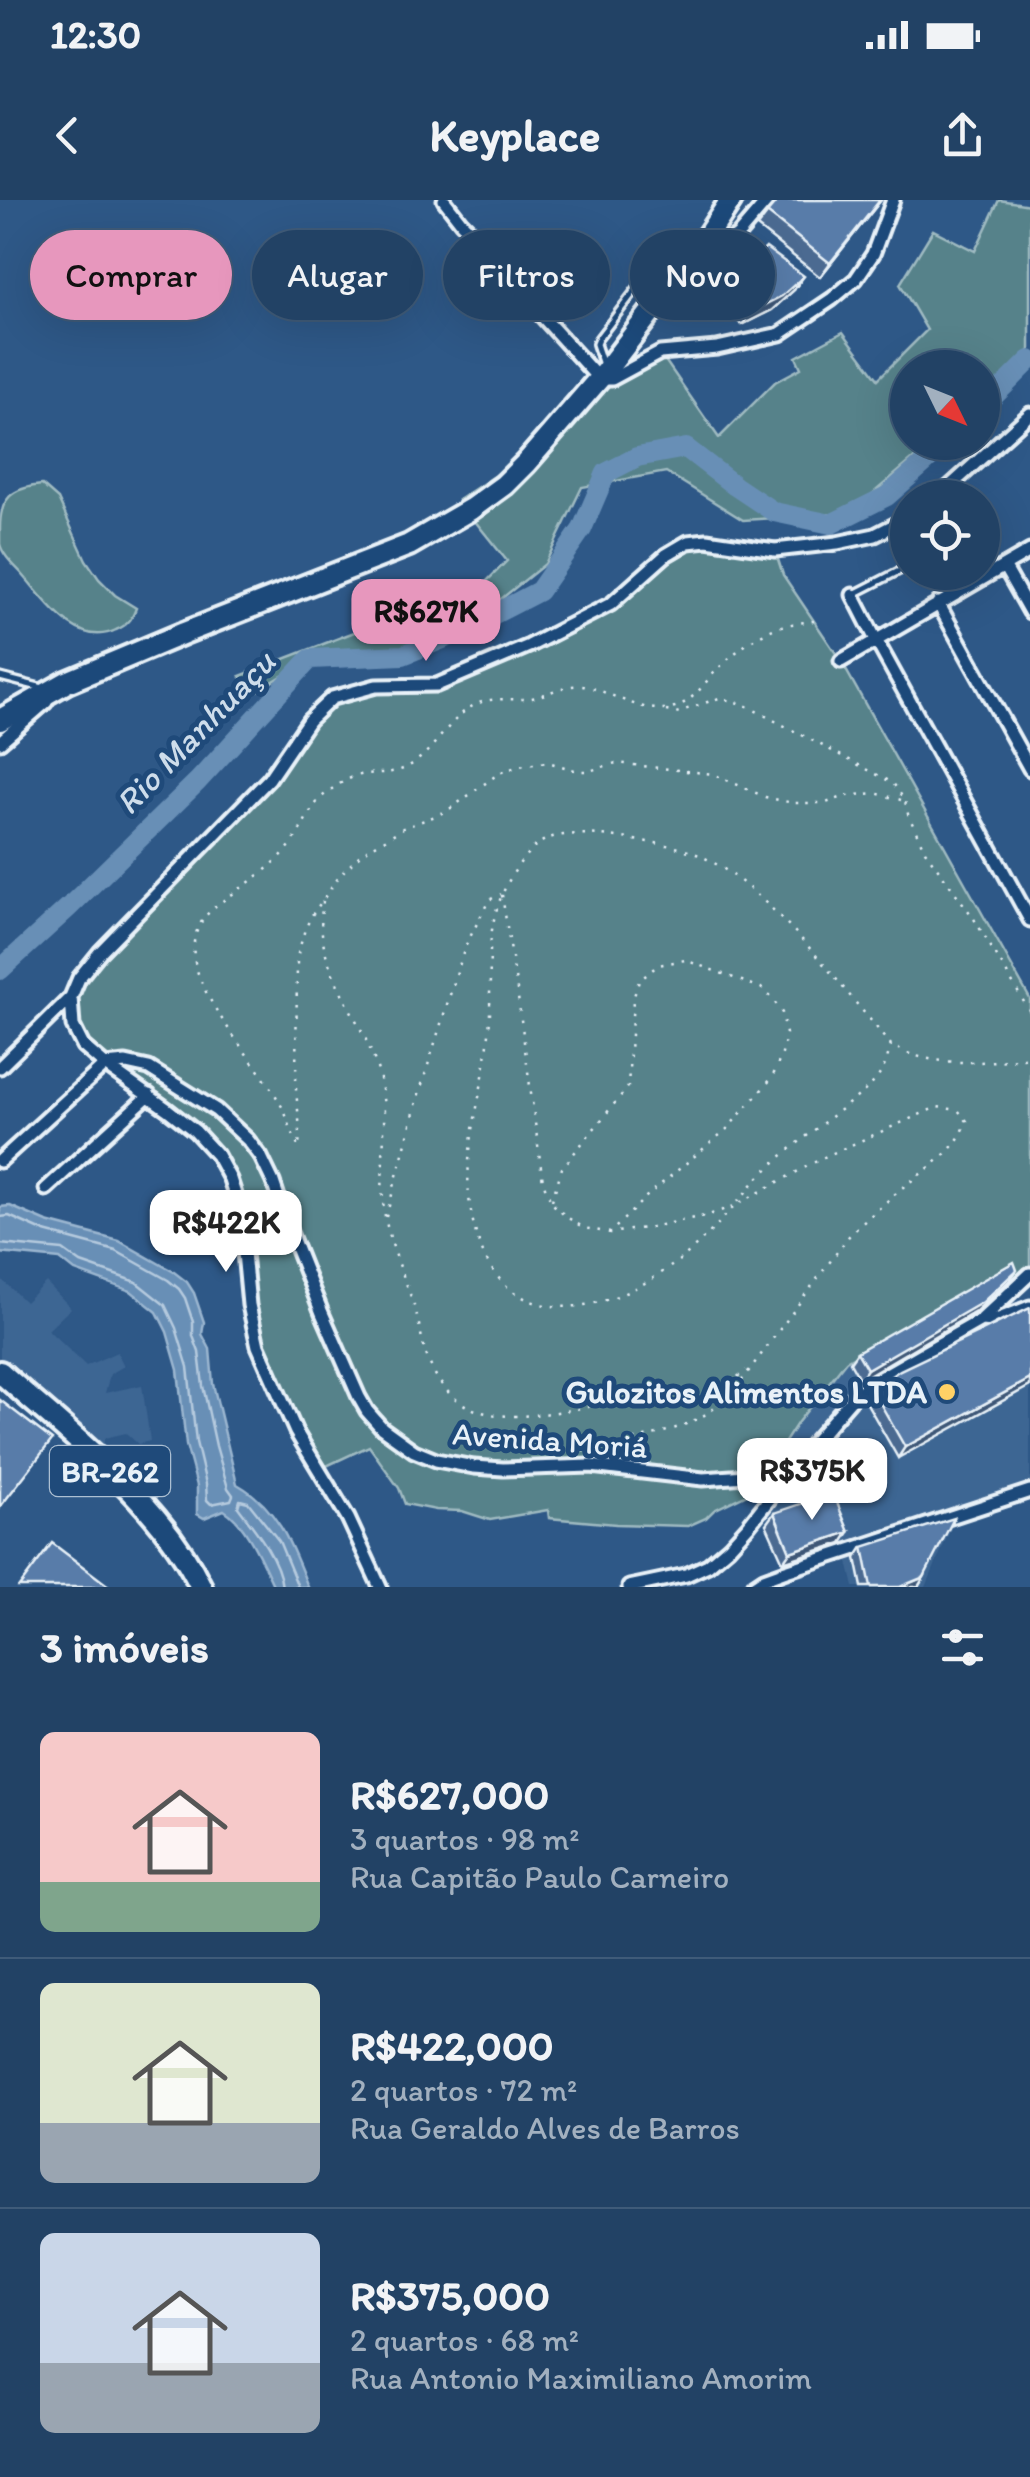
<!DOCTYPE html>
<html lang="pt">
<head>
<meta charset="utf-8">
<style>
  :root { --surface:#224265; --page:#2e4d6e; --text:#f1f3f6; --muted:#a2b0bf; --line:#3f5b79; --accent:#e797bd }
  body { margin:0; font-family:Itim,sans-serif; background:var(--page); color:var(--text); height:100vh; display:flex; flex-direction:column; font-size:38px; white-space:nowrap }
  * { box-sizing:border-box; margin:0 }
  p { font-size:32px; color:var(--muted) }
  .icon { flex:none; width:55px; height:55px; fill:none; stroke:currentColor; stroke-width:2; stroke-linecap:round; stroke-linejoin:round }
  .map { position:relative; height:1387px; overflow:hidden }
  .details { display:flex; flex-direction:column; background:var(--surface); flex:1 }
  .details>* { flex:none }
  .hud { position:absolute; left:30px; top:30px; width:970px; height:90px; display:flex; gap:20px }
  .needle { width:65px; rotate:133deg }
  .buttons { position:absolute; left:890px; top:150px; display:grid; gap:20px }
  .buttons a { display:grid; place-items:center; width:110px; height:110px; border-radius:50%; background:var(--surface); box-shadow:0 10px 40px #0002,0 0 0 2px var(--line); font-size:50px }
  .price { position:absolute; translate:-50% -85px; padding:0 22px; border-radius:20px; background:#fff; color:#222; font-size:32px; line-height:65px; filter:drop-shadow(0 2px 5px #0008) }
  .price::after { content:''; position:absolute; left:50%; top:60px; width:30px; height:22px; margin-left:-15px; background:inherit; clip-path:polygon(0 0,100% 0,50% 100%) }
  .price.on { background:var(--accent); color:#111 }
  ul { padding:0; list-style:none }
  li { display:flex; align-items:center; gap:30px; height:250px; padding:0 40px }
  li+li { border-top:2px solid var(--line) }
  li span { display:grid; place-items:center; flex:none; width:280px; height:200px; border-radius:15px; color:#555 }
  li>.icon { margin-inline-start:auto }
  span .icon { width:120px; height:120px; fill:#fffc; stroke-width:1 }
  li b { font-size:42px }
  h2 { display:flex; justify-content:space-between; align-items:center; height:120px; padding:0 40px; font-size:42px }
  .pill { padding:0 35px; border-radius:45px; background:var(--surface); box-shadow:0 10px 40px #0002,0 0 0 2px var(--line); font-size:35px; line-height:90px }
  .pill.on { background:var(--accent); color:#111 }
  .status { display:flex; justify-content:space-between; align-items:center; height:70px; padding:0 50px; background:var(--surface); direction:ltr }
  .status svg { height:28px; fill:currentColor }
  header { display:flex; justify-content:space-between; align-items:center; height:130px; padding:0 40px; background:var(--surface); font-size:45px; font-weight:800 }
  .map>svg:first-child { display:block }
</style>
</head>
<body>
<div class="status"><b>12:30</b><svg viewBox="0 0 49 12"><path d="M0 12V9h3v3zM5 12V6h3v6zM10 12V3h3v9zM15 12V0h3v12zM26 1h20v11H26zM47 4h2v5h-2z"/></svg></div>
<header><svg class="icon" aria-label="back" viewBox="0 0 24 24"><path d="M15 5l-7 7 7 7"/></svg>Keyplace<svg class="icon" aria-label="share" viewBox="0 0 24 24"><path d="M12 15V3M7 8l5-5 5 5M5 13v7h14v-7"/></svg></header>
<div class="map">
<svg width="1030" height="1387" viewBox="0 0 1030 1387">
  <rect width="100%" height="100%" fill="#2e5887"/>
  <filter id="ink" filterUnits="userSpaceOnUse"><feTurbulence type="fractalNoise" baseFrequency=".01" numOctaves="2"/><feDisplacementMap in="SourceGraphic" scale="20" xChannelSelector="R" yChannelSelector="G"/><feConvolveMatrix kernelMatrix="1 2 1 2 8 2 1 2 1" color-interpolation-filters="sRGB"/></filter>
  <g filter="url(#ink)">
    <!-- built -->
    <path fill="#3e6693" d="M 1006,1068 L 1017,1086 L 982,1119 L 1030,1107 L 1030,1291 L 956,1316 L 926,1387 L 854,1387 L 846,1353 L 786,1371 L 763,1308 L 753,1291 L 798,1222 L 846,1161 Z
      M 0,1078 L 25,1102 L 46,1082 L 71,1108 L 48,1130 L 86,1166 L 117,1152 L 124,1166 L 110,1174 L 105,1193 L 142,1185 L 150,1241 L 138,1244 L 126,1233 L 104,1238 L 104,1281 L 0,1179 Z"/>
    <!-- green -->
    <path fill="#56828a" stroke="#9fbac1" stroke-width="2.5" d="M 999,0 L 1030,5 L 1030,150 L 983,198 L 982,168 L 908,168 L 908,242 L 932,243 L 850,313 L 743,320 L 666,272 L 582,287 L 545,364 L 458,433 L 403,455 L 310,459 L 254,493 L 240,476 L 396,416 L 446,392 L 485,383 L 507,361 L 458,300 L 508,267 L 582,183 L 660,153 L 719,238 L 775,182 L 801,168 L 796,157 L 843,132 L 878,179 L 927,130 L 900,84 L 933,30 L 975,51 Z
      M 42,285 L 58,299 L 86,360 L 99,379 L 115,395 L 136,408 C 132,419 128,425 116,430 C 77,449 45,400 23,375 C 15,366 3,356 0,344 C 0,339 0,334 0,328 C 0,298 12,288 42,285 Z
      M 688,342 L 775,350 L 783,375 L 841,461 L 1030,799 L 1030,1074 L 1017,1086 L 1006,1069 L 846,1161 L 798,1222 L 753,1291 L 714,1310 L 706,1318 L 688,1326 L 616,1324 L 549,1318 L 548,1310 L 490,1320 L 462,1311 L 436,1310 L 405,1304 L 399,1288 L 369,1246 L 320,1269 L 258,1146 L 240,1010 L 217,955 L 105,865 L 73,826 L 79,778 L 212,640 L 332,498 L 376,486 L 437,485 L 611,404 Z"/>
    <!-- water -->
    <path fill="#688fb6" stroke="#9bb6d0" stroke-width="2.5" d="M 10,1006 L 47,1022 L 119,1041 L 174,1072 L 187,1082 L 194,1093 L 204,1122 L 202,1134 L 210,1149 L 213,1184 L 237,1284 C 278,1307 292,1346 308,1387 L 274,1387 C 263,1364 246,1323 224,1310 L 204,1318 L 197,1314 L 197,1286 L 186,1245 L 178,1170 L 167,1132 L 157,1112 L 131,1091 L 75,1071 L 60,1059 L 0,1053 L 0,1007 Z"/>
    <g fill="none" stroke-linecap="round" stroke-linejoin="round">
      <!-- shore -->
      <path stroke="#b5cade" stroke-width="2.5" d="M 0,1017 L 9,1016 L 45,1032 L 116,1051 L 168,1080 L 179,1089 L 185,1098 L 193,1122 L 193,1136 L 199,1152 L 203,1186 L 216,1246 L 228,1288 L 233,1295 L 231,1300 L 211,1304 L 207,1300 L 206,1284 L 196,1242 L 188,1167 L 176,1128 L 165,1105 L 136,1082 L 81,1063 L 63,1050 L 0,1044
        M 282,1387 C 279,1359 255,1329 238,1307 L 240,1300 L 248,1302 L 279,1341 L 298,1387"/>
      <!-- river -->
      <path stroke="#688fb6" stroke-width="20" d="M 982,208 L 1030,160
        M 0,770 L 69,707 L 198,581 L 310,459 L 403,455 L 458,433 L 539,391 L 582,329 L 606,273 L 637,257 L 686,248 L 735,286 L 774,312 L 831,324 L 887,296 L 948,242"/>
      <defs>
        <path id="lane" d="M 602,162 L 596,144 L 598,139 L 669,46 L 691,48
          M 856,393 L 903,369
          M 0,477 L 43,488"/>
        <path id="street" d="M 444,0 L 461,22 L 510,71 L 521,93 L 599,179 L 612,179 L 660,153 L 717,148 L 780,134 L 832,99 L 856,79 L 873,54 L 893,0
          M 691,72 L 738,35 L 768,0
          M 937,298 L 1030,214
          M 1004,366 L 1030,412
          M 853,395 L 876,440 L 1030,720
          M 938,403 L 1030,569
          M 841,461 L 1030,351
          M 0,542 L 46,502
          M 71,797 L 73,826 L 83,846 L 105,865 L 167,909 L 195,931 L 217,955 L 230,979 L 240,1010 L 249,1105 L 258,1146 L 296,1232 L 348,1318 L 380,1387
          M 0,867 L 71,797 L 79,778 L 100,752 L 269,579 L 309,520 L 332,498 L 376,486 L 437,485 L 529,446 L 611,404 L 666,355 L 688,342 L 707,340 L 775,350 L 837,343 L 875,335 L 908,318
          M 0,961 L 105,865 L 126,863 L 149,868 L 216,910 L 248,940 L 261,957 L 273,982 L 288,1027 L 322,1113 L 359,1197 L 367,1211 L 382,1228 L 414,1251 L 436,1260 L 474,1267 L 503,1269 L 591,1266 L 703,1279 L 790,1273
          M 46,989 L 149,895
          M 981,1120 L 994,1121 L 1030,1107
          M 629,1387 L 686,1375 L 708,1365 L 729,1347 L 748,1326 L 814,1242 L 853,1197 L 871,1183 L 981,1120 L 1030,1074
          M 752,1387 L 764,1379 L 786,1371 L 1030,1291"/>
        <path id="highway" d="M 0,520 L 67,482 L 184,433 L 409,345 L 471,309 L 504,285 L 526,263 L 605,172 L 699,49 L 731,0
          M 0,1172 C 68,1233 162,1303 201,1387"/>
      </defs>
      <!-- lane casing -->
      <use href="#lane" stroke="#e8f1f8" stroke-width="12"/>
      <!-- street casing -->
      <use href="#street" stroke="#e8f1f8" stroke-width="19"/>
      <!-- highway casing -->
      <use href="#highway" stroke="#e8f1f8" stroke-width="28"/>
      <!-- path -->
      <path stroke="#e8f1f8" stroke-width="2.5" stroke-dasharray="2.5 8" stroke-linecap="butt" d="M 814,421 C 799,423 782,424 769,431 C 750,439 729,457 714,473 C 702,486 693,501 675,507 C 645,516 616,494 588,487 C 569,482 553,492 536,497 C 522,501 505,498 490,500 C 454,505 439,549 409,566 C 392,576 374,571 356,576 C 347,579 337,585 329,591 C 308,607 305,626 290,646 C 270,671 238,689 213,708 C 203,718 196,728 194,742 C 187,792 259,862 281,905 C 289,919 291,933 299,948 L 300,929 L 296,891 L 297,757 L 305,729 L 312,715 L 341,674 L 361,654 L 403,628 L 438,615 L 453,607 L 499,573 L 519,566 L 548,562 L 578,571 L 589,571 L 616,563 L 713,574 L 765,597 L 793,603 L 826,603 L 846,596 L 875,593 L 905,601
        M 666,511 L 676,513 L 719,498 L 743,504 L 893,583 L 905,601 L 908,614 L 925,651 L 973,717 L 1030,812
        M 502,695 L 517,790 L 543,982 L 551,1002 L 565,1016 L 584,1028 L 610,1033 L 651,1027 L 709,1015 L 734,1006 L 826,956 L 937,907 L 958,910 L 967,921 C 956,953 927,968 902,988 C 884,1004 866,1019 849,1036 L 734,1191 C 722,1202 710,1213 695,1220 C 657,1239 612,1241 571,1255
        M 323,701 C 311,770 365,815 380,879 C 389,919 380,960 383,1001 C 386,1038 402,1069 413,1103 C 420,1122 421,1143 429,1162 C 459,1233 526,1217 588,1207 C 610,1203 633,1203 656,1202 C 671,1202 687,1204 701,1198 C 718,1192 732,1182 746,1170
        M 891,845 C 889,852 887,860 884,867 C 874,889 846,904 828,919 C 806,937 783,954 762,974 C 753,983 745,993 737,1003 C 717,1026 694,1050 670,1067 C 592,1123 494,1131 472,1017 C 459,954 484,896 489,833 C 494,769 478,727 516,669 C 526,653 538,640 557,636 C 582,632 609,635 634,640 C 655,643 674,645 694,653 C 743,672 799,735 833,775 C 846,791 859,807 873,823 C 879,830 885,841 893,846 C 928,868 991,863 1030,857
        M 552,1000 L 562,968 L 628,887 L 633,799 L 639,781 L 658,765 L 685,760 L 761,788 L 772,798 L 782,813 L 786,834 L 782,854 L 772,878 L 727,929 L 648,995 L 611,1032
        M 386,1017 L 419,894 L 465,747 L 489,700 L 501,694"/>
      <!-- lane -->
      <use href="#lane" stroke="#1f4a7a" stroke-width="5"/>
      <!-- street -->
      <use href="#street" stroke="#1f4a7a" stroke-width="11"/>
      <!-- highway -->
      <use href="#highway" stroke="#1f4a7a" stroke-width="20"/>
    </g>
    <!-- wall -->
    <path fill="#4c6b91" stroke="#e8f1f8" stroke-width="2.5" d="M 778,0 L 881,0 L 820,77 L 757,27 Z
      M 748,65 L 794,90 L 772,110 L 742,125 L 699,89 L 709,75 Z
      M 1009,1081 L 975,1112 L 860,1180 L 850,1162 L 857,1152 Z
      M 1004,1119 L 898,1258 L 865,1200 L 872,1189 Z
      M 845,1254 L 837,1264 L 816,1286 L 806,1280 L 814,1270 Z
      M 774,1313 L 842,1343 L 783,1362 L 766,1324 Z
      M 863,1347 L 924,1377 L 918,1387 L 862,1387 L 856,1358 Z"/>
    <!-- shaded-wall -->
    <path fill="#3e5776" stroke="#e8f1f8" stroke-width="2.5" d="M 880,0 L 881,0 L 820,77 L 830,63 Z
      M 804,76 L 794,90 L 772,110 L 742,125 L 752,111 Z
      M 1017,1070 L 1009,1081 L 975,1112 L 860,1180 L 867,1169 Z
      M 1030,1179 L 1030,1186 L 898,1258 L 905,1247 Z
      M 845,1254 L 837,1264 L 816,1286 L 823,1275 Z
      M 849,1332 L 842,1343 L 783,1362 L 790,1352 Z
      M 924,1377 L 918,1387 L 900,1387 Z"/>
    <!-- building -->
    <path fill="#587ca9" stroke="#e8f1f8" stroke-width="2.5" d="M 778,0 L 880,0 L 830,63 L 767,13 Z
      M 766,48 L 804,76 L 782,96 L 752,111 L 709,75 L 730,50 L 748,65 Z
      M 1014,1062 L 1017,1070 L 983,1102 L 867,1169 L 857,1152 Z
      M 1030,1108 L 1030,1179 L 905,1247 L 872,1189 L 900,1170 Z
      M 0,1200 L 52,1240 L 0,1307 Z
      M 838,1246 L 845,1254 L 823,1275 L 814,1270 Z
      M 833,1293 L 849,1332 L 790,1352 L 774,1313 Z
      M 954,1318 L 924,1377 L 900,1387 L 871,1387 L 863,1347 Z
      M 52,1343 L 110,1387 L 19,1387 Z"/>
  </g>
  <!-- markers -->
  <circle fill="#ffd166" stroke="#1f4a7a" stroke-width="4" cx="947" cy="1192" r="10"/>
  <g text-anchor="middle" dominant-baseline="central" stroke-width="10" stroke-linejoin="round" paint-order="stroke">
    <!-- shield labels -->
    <rect fill="#1f4a7a" stroke="#acbfd2" stroke-width="2.5" x="50" y="1246" width="120" height="50" rx="8"/>
    <g font-size="30" font-weight="bold" fill="#e8f1f8">
      <text x="110" y="1271">BR-262</text>
    </g>
    <!-- poi labels -->
    <g font-size="32" font-weight="bold" fill="#e8f1f8" stroke="#1f4a7a" text-anchor="end">
      <text x="927" y="1192">Gulozitos Alimentos LTDA</text>
    </g>
    <!-- street labels -->
    <g font-size="32" fill="#e8f1f8" stroke="#1f4a7a">
      <text transform="translate(550 1240) rotate(4)">Avenida Moriá</text>
    </g>
    <!-- water labels -->
    <g font-size="35" font-style="italic" fill="#ceddeb" stroke="#1f4a7a">
      <text transform="translate(195 532) rotate(-46)">Rio Manhuaçu</text>
    </g>
  </g>
</svg>
<div class="buttons">
<a><svg class="needle" viewBox="-14 -14 28 28"><path d="M0-13l5 13h-10z" fill="#e53935"/><path d="M0 13l5-13h-10z" fill="#a2b0bf"/></svg></a>
<a><svg class="icon" aria-label="locate" viewBox="0 0 24 24"><circle cx="12" cy="12" r="6"/><path d="M12 2v4M12 18v4M2 12h4M18 12h4"/></svg></a>
</div>
<b class="price on" style="left:426px;top:464px">R$627K</b>
<b class="price" style="left:226px;top:1075px">R$422K</b>
<b class="price" style="left:812px;top:1323px">R$375K</b>
<div class="hud">
<a class="pill on">Comprar</a>
<a class="pill">Alugar</a>
<a class="pill">Filtros</a>
<a class="pill">Novo</a>
</div>
</div>
<section class="details">
<h2>3 imóveis<svg class="icon" aria-label="filters" viewBox="0 0 24 24"><path d="M4 7h16M4 17h16"/><circle cx="9" cy="7" r="2"/><circle cx="15" cy="17" r="2"/></svg></h2>
<ul>
<li><span style="background:linear-gradient(#f6c9c9 75%,#7fa58c 0)"><svg class="icon" aria-label="home" viewBox="0 0 24 24"><path d="M3 11l9-7 9 7M6 9v11h12V9"/></svg></span><div><b>R$627,000</b><p>3 quartos · 98 m²</p><p>Rua Capitão Paulo Carneiro</p></div></li>
<li><span style="background:linear-gradient(#dfe7d0 70%,#9aa5b1 0)"><svg class="icon" aria-label="home" viewBox="0 0 24 24"><path d="M3 11l9-7 9 7M6 9v11h12V9"/></svg></span><div><b>R$422,000</b><p>2 quartos · 72 m²</p><p>Rua Geraldo Alves de Barros</p></div></li>
<li><span style="background:linear-gradient(#c9d6e8 65%,#9aa5b1 0)"><svg class="icon" aria-label="home" viewBox="0 0 24 24"><path d="M3 11l9-7 9 7M6 9v11h12V9"/></svg></span><div><b>R$375,000</b><p>2 quartos · 68 m²</p><p>Rua Antonio Maximiliano Amorim</p></div></li>
</ul>
</section>
</body>
</html>
